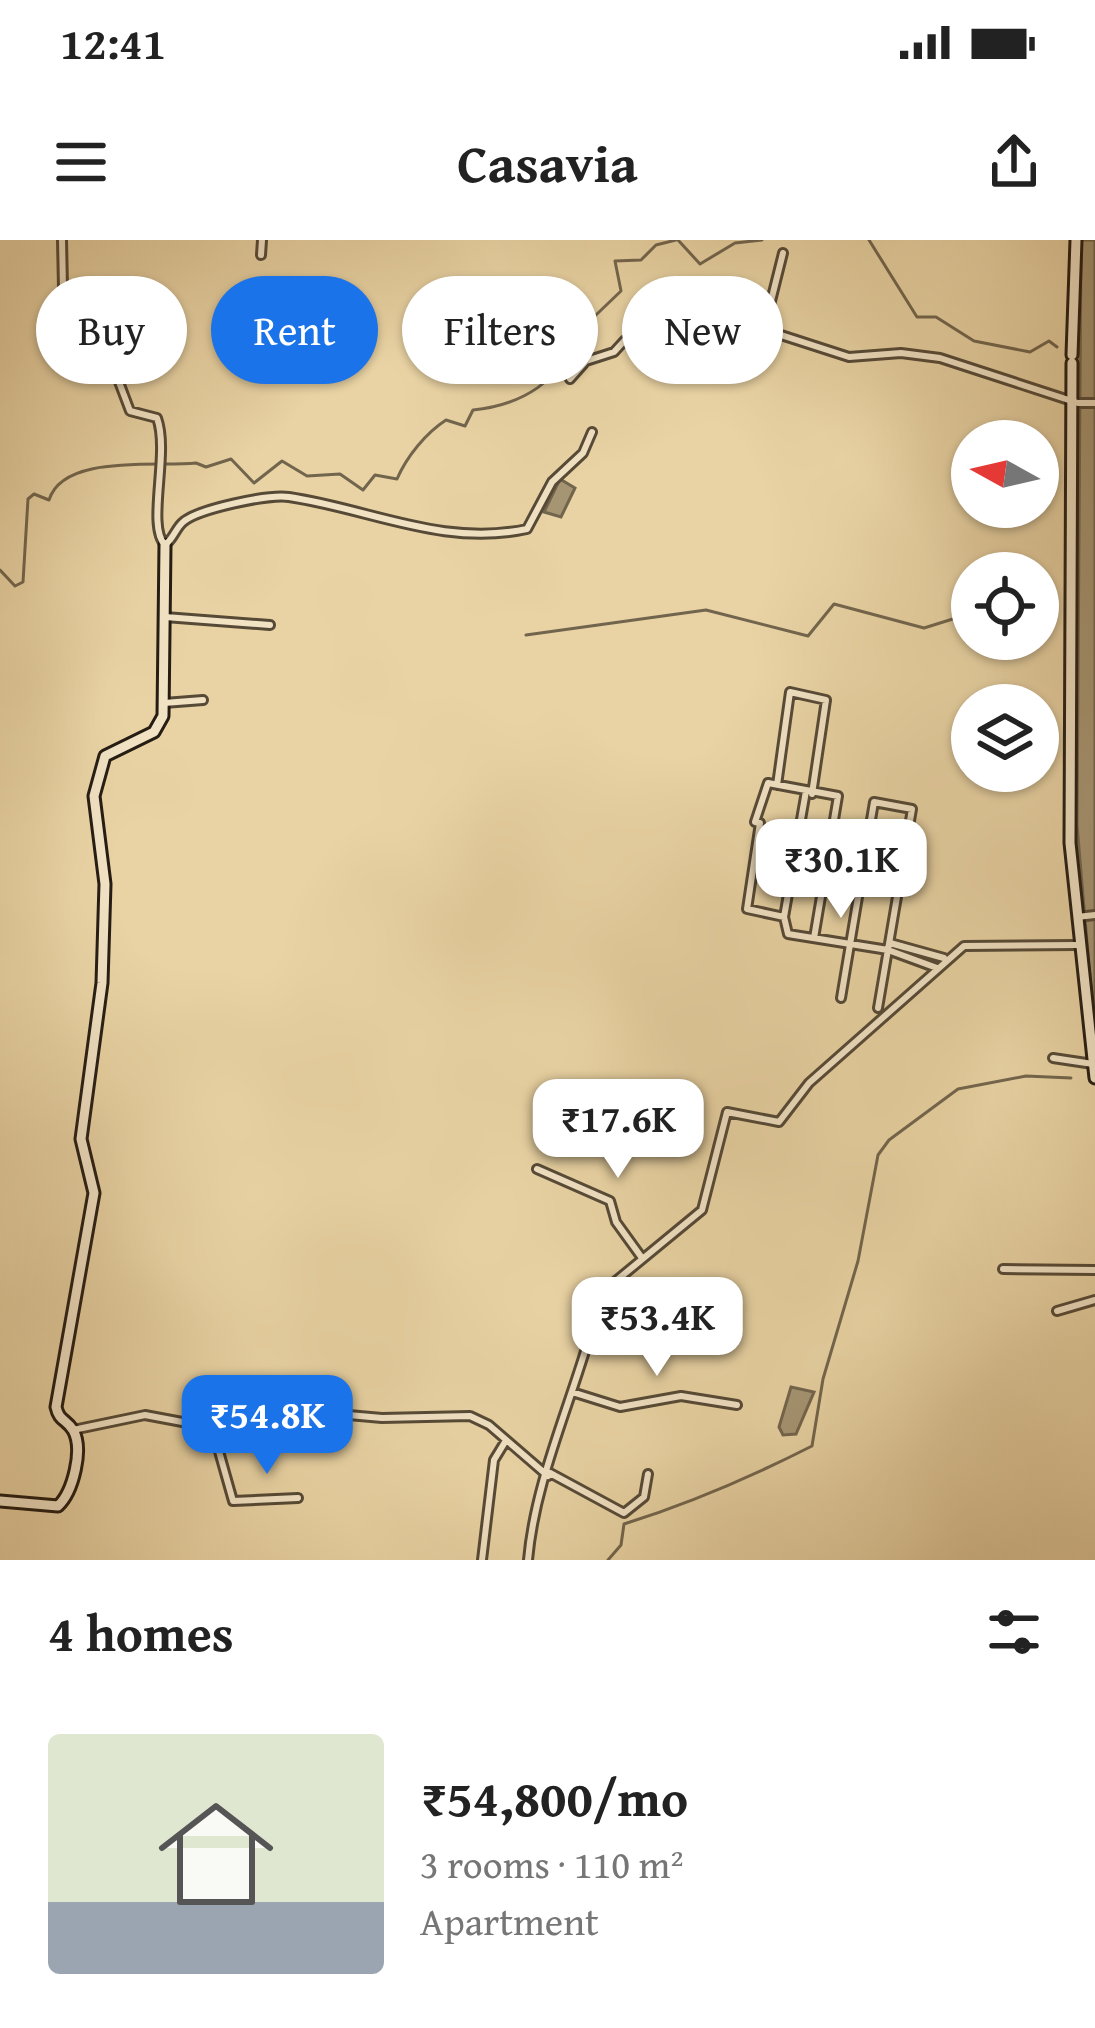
<!DOCTYPE html>
<html lang="en">
<head>
<meta charset="utf-8">
<style>
  :root { --surface:#fff; --page:#f2f2f2; --text:#222; --muted:#767676; --line:#e0e0e0; --accent:#1a73e8 }
  body { margin:0; font-family:"Gentium Book Plus",serif; background:var(--page); color:var(--text); height:100vh; display:flex; flex-direction:column; font-size:45px; white-space:nowrap }
  * { box-sizing:border-box; margin:0 }
  p { font-size:39px; color:var(--muted) }
  .icon { flex:none; width:66px; height:66px; fill:none; stroke:currentColor; stroke-width:2; stroke-linecap:round; stroke-linejoin:round }
  .map { position:relative; height:1320px; overflow:hidden }
  .sheet { display:flex; flex-direction:column; background:var(--surface); flex:1 }
  .sheet>* { flex:none }
  .hud { position:absolute; left:36px; top:36px; width:1023px; height:108px; display:flex; gap:24px }
  .needle { width:78px; rotate:278deg }
  .controls { position:absolute; left:951px; top:180px; display:grid; gap:24px }
  .controls a { display:grid; place-items:center; width:108px; height:108px; border-radius:50%; background:var(--surface); box-shadow:0 3px 9px #0004; font-size:60px }
  .price { position:absolute; translate:-50% -102px; padding:0 27px; border-radius:24px; background:#fff; color:#222; font-size:39px; line-height:78px; filter:drop-shadow(0 3px 6px #0008) }
  .price::after { content:''; position:absolute; left:50%; top:72px; width:36px; height:27px; margin-left:-18px; background:inherit; clip-path:polygon(0 0,100% 0,50% 100%) }
  .price.current { background:var(--accent); color:#fff }
  ul { padding:0; list-style:none }
  li { display:flex; align-items:center; gap:36px; height:300px; padding:0 48px }
  li+li { border-top:3px solid var(--line) }
  li span { display:grid; place-items:center; flex:none; width:336px; height:240px; border-radius:12px; color:#555 }
  li>.icon { margin-inline-start:auto }
  span .icon { width:144px; height:144px; fill:#fffc; stroke-width:1 }
  li b { font-size:51px }
  h2 { display:flex; justify-content:space-between; align-items:center; height:144px; padding:0 48px; font-size:51px }
  .pill { padding:0 42px; border-radius:54px; background:var(--surface); box-shadow:0 3px 9px #0004; font-size:42px; line-height:108px }
  .pill.current { background:var(--accent); color:#fff }
  .status { display:flex; justify-content:space-between; align-items:center; height:84px; padding:0 60px; background:var(--surface); direction:ltr }
  .status svg { height:33px; fill:currentColor }
  header { display:flex; justify-content:space-between; align-items:center; height:156px; padding:0 48px; background:var(--surface); font-size:54px; font-weight:700 }
  .map>svg:first-child { display:block }
</style>
</head>
<body>
<div class="status"><b>12:41</b><svg viewBox="0 0 49 12"><path d="M0 12V9h3v3zM5 12V6h3v6zM10 12V3h3v9zM15 12V0h3v12zM26 1h20v11H26zM47 4h2v5h-2z"/></svg></div>
<header><svg class="icon" aria-label="menu" viewBox="0 0 24 24"><path d="M4 6h16M4 12h16M4 18h16"/></svg>Casavia<svg class="icon" aria-label="share" viewBox="0 0 24 24"><path d="M12 15V3M7 8l5-5 5 5M5 13v7h14v-7"/></svg></header>
<div class="map">
<svg width="1095" height="1320" viewBox="0 0 1095 1320">
  <rect width="100%" height="100%" fill="#e9d3a4"/>
  <filter id="stains"><feTurbulence type="fractalNoise" baseFrequency=".00167" numOctaves="4"/><feColorMatrix values="0 0 0 0 .2 0 0 0 0 .09 0 0 0 0 .02 0 0 0 .5 -.17"/></filter>
  <radialGradient id="worn" r=".72"><stop offset=".6" stop-color="#630" stop-opacity="0"/><stop offset="1" stop-color="#630" stop-opacity=".3"/></radialGradient>
  <!-- water -->
  <path fill="#a69573" stroke="#72654d" stroke-width="3" d="M 1081,0 L 1095,0 L 1095,796 L 1077,585 Z
    M 560,239 L 575,248 L 561,277 L 544,272 Z
    M 791,1147 L 814,1152 L 796,1194 L 783,1195 L 779,1187 Z"/>
  <g fill="none" stroke-linecap="round" stroke-linejoin="round">
    <!-- stream -->
    <path stroke="#72654d" stroke-width="3" d="M 678,0 L 700,24 L 735,3 L 762,0
      M 869,0 L 917,77 L 936,77 L 974,101 L 1030,112 L 1049,101 L 1057,107
      M 0,330 L 15,346 L 23,342 L 28,259 L 34,254 L 49,260 C 63,214 155,227 196,223 L 206,227 L 231,219 L 254,243 L 282,221 L 307,236 L 340,234 L 363,250 L 375,235 L 397,239 C 407,216 426,193 446,180 L 465,186 L 473,170 C 506,167 547,152 562,119 L 544,111 L 541,102 L 552,92 L 575,95 L 621,51 L 615,21 L 641,20 L 656,5 L 676,0
      M 1038,389 L 1047,387
      M 526,395 L 706,370 L 808,396 L 834,364 L 924,388 L 972,373
      M 608,1320 L 621,1305 L 624,1284 C 688,1264 751,1237 812,1206 L 823,1139 L 858,1021 L 878,915 L 889,900 L 958,849 L 1026,836 L 1071,838"/>
    <defs>
      <path id="street" d="M 62,0 L 63,48 L 72,76 L 86,101 L 116,134 L 130,171 L 157,178 C 170,213 146,286 165,305 C 173,299 175,290 182,283 C 196,269 269,254 289,257 C 370,269 443,307 527,289 L 552,242 L 583,213 L 592,192
        M 261,15 L 262,0
        M 764,89 L 783,13
        M 570,139 L 586,121 L 614,112 L 625,100 L 641,94 L 668,103 L 719,83 L 753,86 L 849,117 L 901,113 L 940,118 L 1078,163 L 1095,163
        M 165,377 L 270,385
        M 164,463 L 203,460
        M 777,545 L 790,452 L 826,460 L 812,554
        M 806,551 L 784,677 L 788,694 L 888,710 L 937,728
        M 784,677 L 747,669 L 760,583 L 755,582 L 768,543 L 838,556 L 814,698
        M 1077,677 L 1095,675
        M 890,703 L 944,718
        M 841,758 L 874,562 L 912,569 L 878,768
        M 1053,818 L 1093,824
        M 537,929 L 610,961 L 616,982 L 642,1018
        M 1003,1029 L 1095,1030
        M 1057,1071 L 1095,1060
        M 572,1152 L 620,1167 L 681,1156 L 737,1165
        M 211,1183 L 233,1261 L 298,1258
        M 73,1190 L 145,1175 L 209,1187 L 216,1163 L 382,1178 L 470,1176 L 489,1185 L 548,1236
        M 550,1233 L 624,1273 L 644,1257 L 648,1234
        M 482,1320 L 494,1220 L 505,1202
        M 528,1320 C 536,1229 582,1142 600,1054 L 702,970 L 727,872 L 779,882 L 809,843 L 964,706 L 1077,705"/>
      <path id="secondary" d="M 1072,115 L 1076,0
        M 1072,123 L 1070,603 L 1095,838
        M 0,1261 L 58,1266 C 73,1252 84,1209 73,1190 C 66,1179 59,1181 56,1167 L 94,953 L 81,899 L 102,743 L 105,644 L 94,556 L 105,516 L 154,492 L 163,476 L 165,305"/>
    </defs>
    <!-- street casing -->
    <use href="#street" stroke="#564a37" stroke-width="12"/>
    <!-- secondary casing -->
    <use href="#secondary" stroke="#251c13" stroke-width="15"/>
    <!-- street -->
    <use href="#street" stroke="#f1e2c4" stroke-width="6"/>
    <!-- secondary -->
    <use href="#secondary" stroke="#f1e2c4" stroke-width="9"/>
  </g>
  <rect width="100%" height="100%" filter="url(#stains)"/>
  <rect width="100%" height="100%" fill="url(#worn)"/>
</svg>
<div class="controls">
<a><svg class="needle" viewBox="-14 -14 28 28"><path d="M0-13l5 13h-10z" fill="#e53935"/><path d="M0 13l5-13h-10z" fill="#767676"/></svg></a>
<a><svg class="icon" aria-label="locate" viewBox="0 0 24 24"><circle cx="12" cy="12" r="6"/><path d="M12 2v4M12 18v4M2 12h4M18 12h4"/></svg></a>
<a><svg class="icon" aria-label="layers" viewBox="0 0 24 24"><path d="M12 4l9 5-9 5-9-5zM3 14l9 5 9-5"/></svg></a>
</div>
<b class="price" style="left:841px;top:681px">₹30.1K</b>
<b class="price" style="left:618px;top:941px">₹17.6K</b>
<b class="price" style="left:657px;top:1139px">₹53.4K</b>
<b class="price current" style="left:267px;top:1237px">₹54.8K</b>
<div class="hud">
<a class="pill">Buy</a>
<a class="pill current">Rent</a>
<a class="pill">Filters</a>
<a class="pill">New</a>
</div>
</div>
<section class="sheet">
<h2>4 homes<svg class="icon" aria-label="filters" viewBox="0 0 24 24"><path d="M4 7h16M4 17h16"/><circle cx="9" cy="7" r="2"/><circle cx="15" cy="17" r="2"/></svg></h2>
<ul>
<li><span style="background:linear-gradient(#dfe7d0 70%,#9aa5b1 0)"><svg class="icon" aria-label="home" viewBox="0 0 24 24"><path d="M3 11l9-7 9 7M6 9v11h12V9"/></svg></span><div><b>₹54,800/mo</b><p>3 rooms · 110 m²</p><p>Apartment</p></div></li>
</ul>
</section>
</body>
</html>
